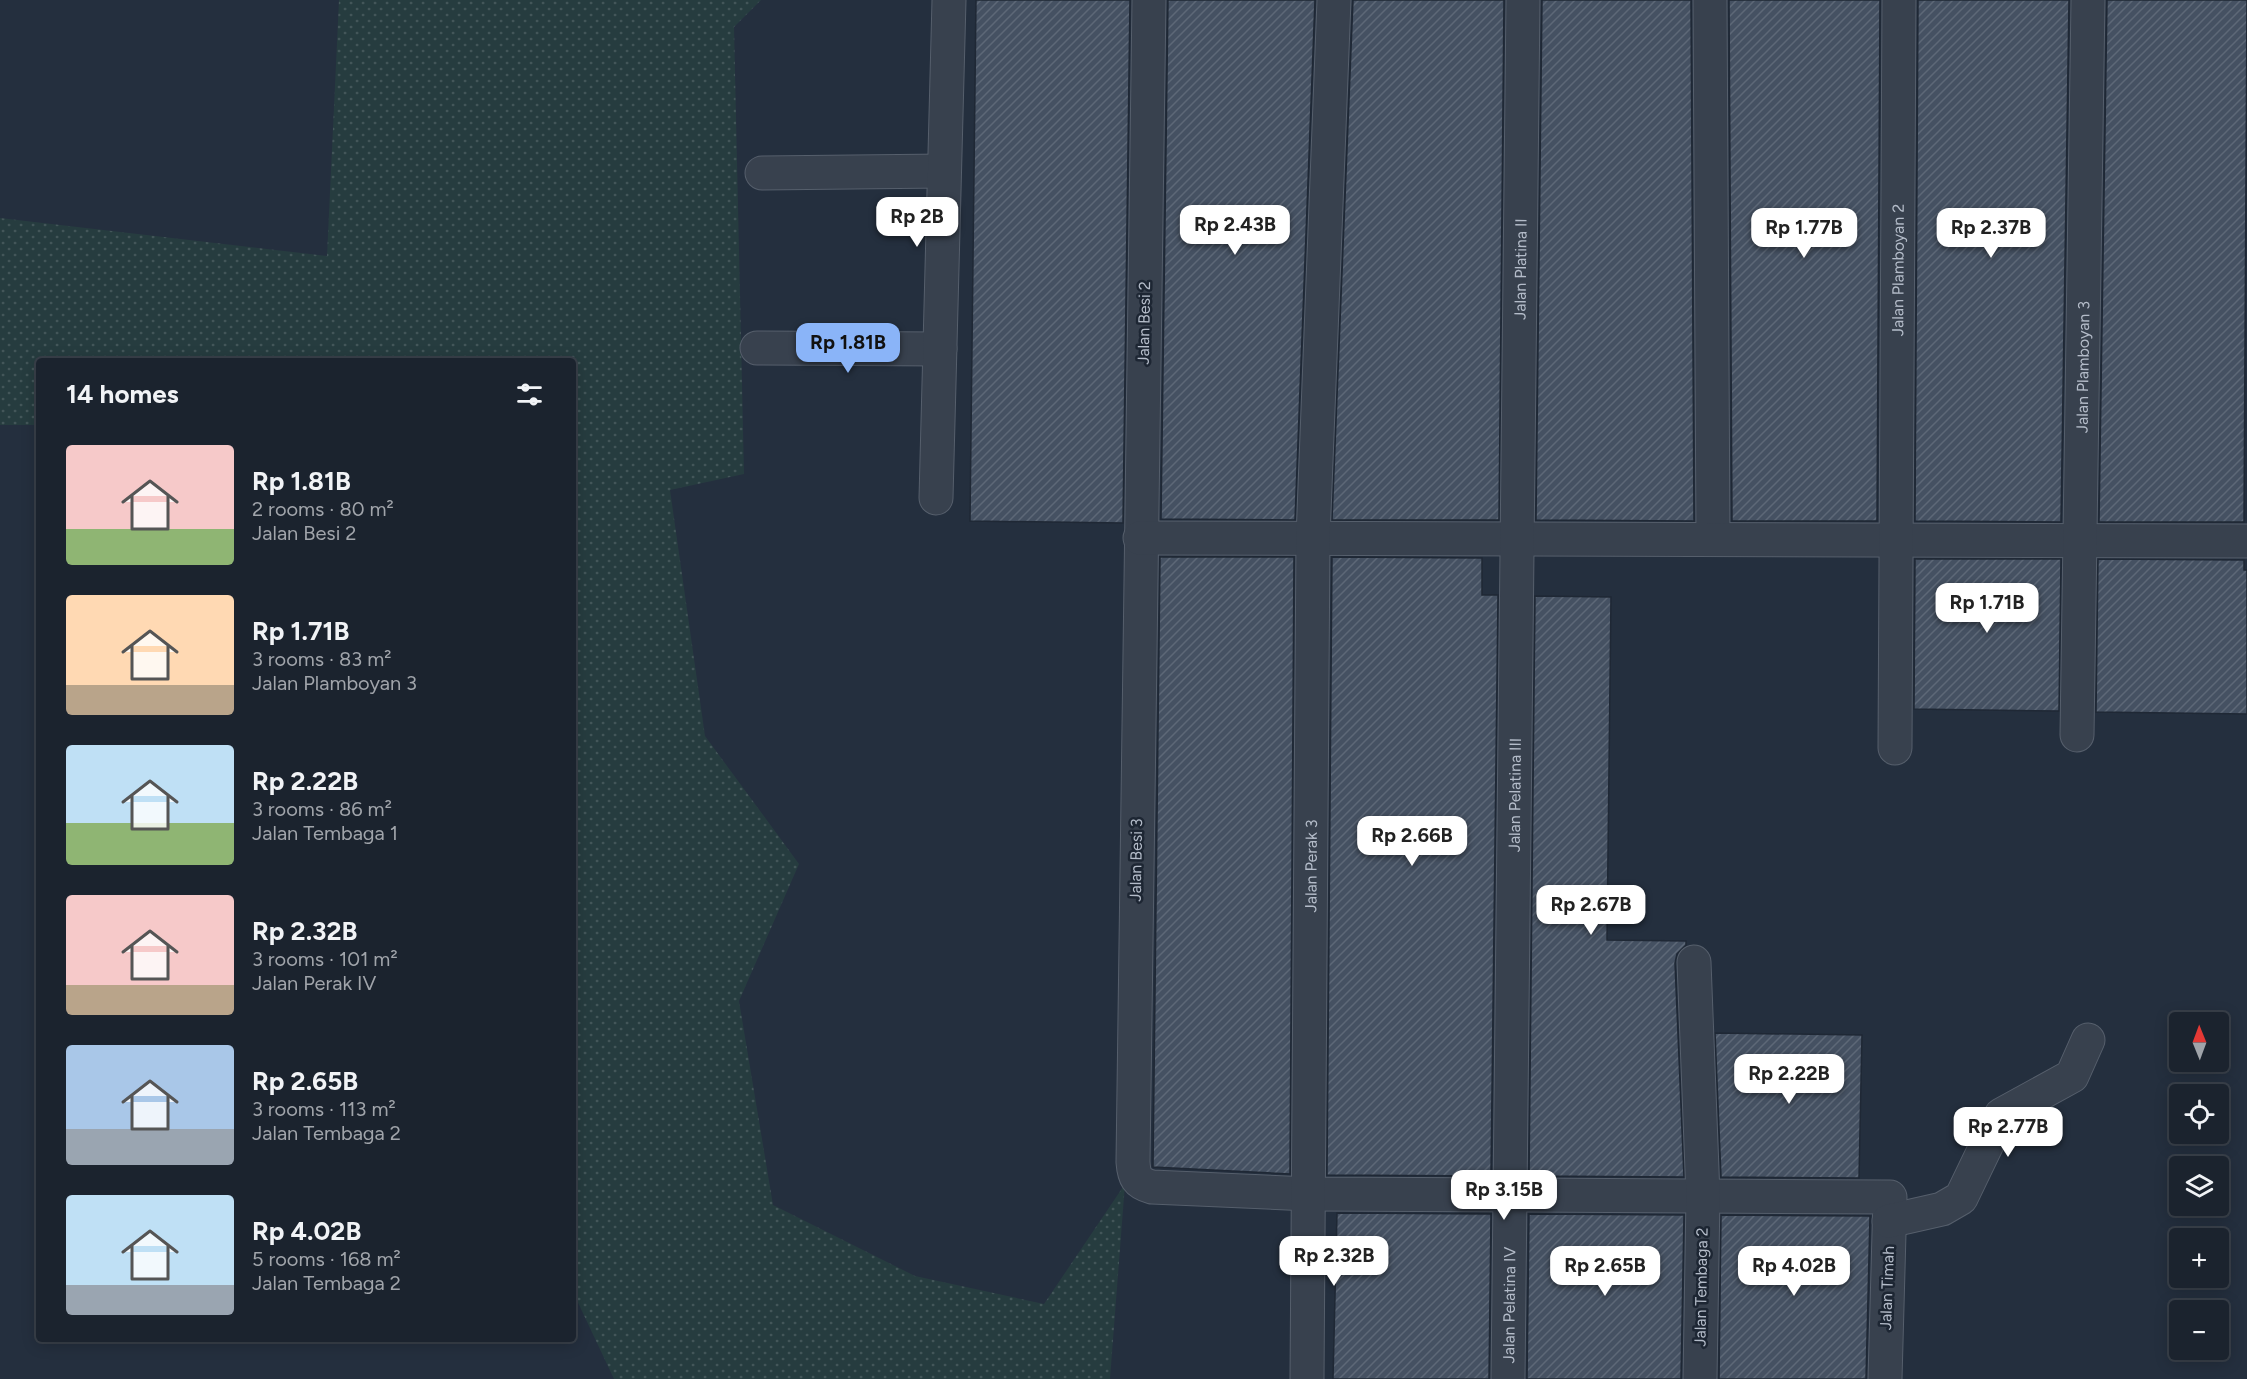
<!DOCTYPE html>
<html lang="en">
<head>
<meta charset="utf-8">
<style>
  :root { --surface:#1b232e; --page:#282f3a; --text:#f1f3f6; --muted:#a0a4aa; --line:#39404a; --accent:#8ab4f8 }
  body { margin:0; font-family:Figtree,sans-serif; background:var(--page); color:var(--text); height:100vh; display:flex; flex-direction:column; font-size:22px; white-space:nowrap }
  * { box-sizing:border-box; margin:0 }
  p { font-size:20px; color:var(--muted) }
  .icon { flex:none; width:33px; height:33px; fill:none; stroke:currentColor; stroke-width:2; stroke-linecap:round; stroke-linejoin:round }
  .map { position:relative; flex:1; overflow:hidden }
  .sheet { position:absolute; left:36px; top:358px; width:540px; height:984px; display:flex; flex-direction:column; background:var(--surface); border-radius:6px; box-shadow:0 3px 15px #0003,0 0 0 2px var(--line) }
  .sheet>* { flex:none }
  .needle { width:39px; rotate:359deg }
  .buttons { position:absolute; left:2169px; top:1012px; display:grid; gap:12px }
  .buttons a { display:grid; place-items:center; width:60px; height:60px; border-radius:6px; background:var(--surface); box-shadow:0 3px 15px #0003,0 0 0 2px var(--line); font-size:30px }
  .price { position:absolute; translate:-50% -51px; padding:0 14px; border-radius:12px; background:#fff; color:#222; font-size:20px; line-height:39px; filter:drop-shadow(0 2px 3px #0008) }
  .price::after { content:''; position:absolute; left:50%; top:36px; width:18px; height:14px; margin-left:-9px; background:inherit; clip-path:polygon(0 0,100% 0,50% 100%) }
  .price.current { background:var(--accent); color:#111 }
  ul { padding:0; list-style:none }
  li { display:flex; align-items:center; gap:18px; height:150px; padding:0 30px }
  li span { display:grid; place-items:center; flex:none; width:168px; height:120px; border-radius:6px; color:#555 }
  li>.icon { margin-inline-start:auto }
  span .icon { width:72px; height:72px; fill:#fffc; stroke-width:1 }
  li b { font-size:26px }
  h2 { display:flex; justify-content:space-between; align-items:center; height:72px; padding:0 30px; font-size:26px }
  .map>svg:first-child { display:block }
</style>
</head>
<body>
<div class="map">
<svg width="2247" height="1379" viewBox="0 0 2247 1379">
  <defs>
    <pattern id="grass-dots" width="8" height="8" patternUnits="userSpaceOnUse" patternTransform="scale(1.5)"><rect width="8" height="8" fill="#263c3f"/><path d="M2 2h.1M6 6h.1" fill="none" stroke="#435659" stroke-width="1.8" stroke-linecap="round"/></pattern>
    <pattern id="building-hatch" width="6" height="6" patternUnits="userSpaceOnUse" patternTransform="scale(1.5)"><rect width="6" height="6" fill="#455162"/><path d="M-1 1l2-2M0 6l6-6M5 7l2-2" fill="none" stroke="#5d6877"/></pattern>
  </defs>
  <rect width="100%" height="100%" fill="#242f3e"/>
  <!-- grass -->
  <path fill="url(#grass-dots)" d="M 339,0 L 761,0 L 734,27 L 744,474 L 670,490 L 705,736 L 799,864 L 739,1001 L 773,1205 L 915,1276 L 1044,1304 L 1125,1184 L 1110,1379 L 614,1379 L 573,1292 L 573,362 L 39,362 L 39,425 L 0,425 L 0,218 L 327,256 Z"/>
  <!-- building -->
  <path fill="url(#building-hatch)" stroke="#1f2835" stroke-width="1.5" d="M 976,0 L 1130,0 L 1123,523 L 970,521 Z
    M 1168,0 L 1315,0 L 1295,520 L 1161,519 Z
    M 1353,0 L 1504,0 L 1499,520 L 1332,520 Z
    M 1542,0 L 1691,0 L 1694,521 L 1536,520 Z
    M 1729,0 L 1880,0 L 1877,521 L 1732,521 Z
    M 1918,0 L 2069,0 L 2061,522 L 1915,521 Z
    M 2107,0 L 2247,0 L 2244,522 L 2099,522 Z
    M 1160,557 L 1294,557 L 1290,1174 L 1153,1167 Z
    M 1332,557 L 1482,558 L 1482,595 L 1498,595 L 1491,1176 L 1327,1175 Z
    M 1915,559 L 2061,559 L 2059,711 L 1914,709 Z
    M 2098,559 L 2244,560 L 2244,570 L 2247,570 L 2247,714 L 2096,712 Z
    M 1535,596 L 1611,597 L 1607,940 L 1686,941 L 1686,945 L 1677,954 L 1675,963 L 1684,1177 L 1529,1176 Z
    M 1715,1033 L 1862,1035 L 1859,1178 L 1721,1177 Z
    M 1337,1213 L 1491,1214 L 1489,1379 L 1333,1379 Z
    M 1529,1214 L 1684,1215 L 1681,1379 L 1527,1379 Z
    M 1721,1215 L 1870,1216 L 1866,1379 L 1719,1379 Z"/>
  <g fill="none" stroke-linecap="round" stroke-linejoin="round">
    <defs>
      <g id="street">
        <path d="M 1149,0 L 1133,1162 C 1134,1177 1137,1183 1152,1187 L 1309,1194 L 1890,1197 L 1885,1379"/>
        <path d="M 1710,0 L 1713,539"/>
        <path d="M 762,173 L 944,171"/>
        <path d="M 757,348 L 940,349"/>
        <path d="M 936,498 L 949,0"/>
        <path d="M 1140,538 L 2247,541"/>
        <path id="s1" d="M 2077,735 L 2088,0"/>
        <path id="s2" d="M 1895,748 L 1899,0"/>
        <path d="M 1694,962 L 1703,1196 L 1700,1379"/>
        <path d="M 1889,1221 L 1942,1209 L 1961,1198 L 2001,1115 L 2072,1076 L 2088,1040"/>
        <path id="s3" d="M 1307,1379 L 1313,538 L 1334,0"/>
        <path id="s4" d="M 1508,1379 L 1523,0"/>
      </g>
    </defs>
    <!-- street casing -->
    <use href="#street" stroke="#565f6c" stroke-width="35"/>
    <!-- street -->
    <use href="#street" stroke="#38414e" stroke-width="33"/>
  </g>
  <g text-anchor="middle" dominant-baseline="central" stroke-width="5" stroke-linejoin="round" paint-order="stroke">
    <!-- street labels -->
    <g font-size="16" fill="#b4bcc9" stroke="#1d2633">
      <text stroke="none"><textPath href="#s4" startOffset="1110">Jalan Platina II</textPath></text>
      <text stroke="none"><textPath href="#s2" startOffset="478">Jalan Plamboyan 2</textPath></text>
      <text transform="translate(1144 323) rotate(-89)">Jalan Besi 2</text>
      <text stroke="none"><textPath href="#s1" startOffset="368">Jalan Plamboyan 3</textPath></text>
      <text stroke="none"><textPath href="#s4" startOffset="584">Jalan Pelatina III</textPath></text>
      <text transform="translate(1136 860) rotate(-89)">Jalan Besi 3</text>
      <text stroke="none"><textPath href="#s3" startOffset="513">Jalan Perak 3</textPath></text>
      <text transform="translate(1701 1287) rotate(-89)">Jalan Tembaga 2</text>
      <text transform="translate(1887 1288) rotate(-88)">Jalan Timah</text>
      <text stroke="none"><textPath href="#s4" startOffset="74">Jalan Pelatina IV</textPath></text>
    </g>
  </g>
</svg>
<div class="buttons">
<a><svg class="needle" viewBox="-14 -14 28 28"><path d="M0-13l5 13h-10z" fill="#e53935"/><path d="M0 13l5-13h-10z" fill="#a0a4aa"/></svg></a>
<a><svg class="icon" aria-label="locate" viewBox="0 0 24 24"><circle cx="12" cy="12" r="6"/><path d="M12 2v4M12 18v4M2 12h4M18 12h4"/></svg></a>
<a><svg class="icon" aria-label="layers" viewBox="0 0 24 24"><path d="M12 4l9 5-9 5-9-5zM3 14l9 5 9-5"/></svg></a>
<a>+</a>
<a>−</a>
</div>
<b class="price" style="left:917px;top:248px">Rp 2B</b>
<b class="price" style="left:1235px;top:256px">Rp 2.43B</b>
<b class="price" style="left:1804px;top:259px">Rp 1.77B</b>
<b class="price" style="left:1991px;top:259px">Rp 2.37B</b>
<b class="price current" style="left:848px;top:374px">Rp 1.81B</b>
<b class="price" style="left:1987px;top:634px">Rp 1.71B</b>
<b class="price" style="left:1412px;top:867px">Rp 2.66B</b>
<b class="price" style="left:1591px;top:936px">Rp 2.67B</b>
<b class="price" style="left:1789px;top:1105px">Rp 2.22B</b>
<b class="price" style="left:2008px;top:1158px">Rp 2.77B</b>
<b class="price" style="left:1504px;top:1221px">Rp 3.15B</b>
<b class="price" style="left:1334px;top:1287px">Rp 2.32B</b>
<b class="price" style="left:1605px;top:1297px">Rp 2.65B</b>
<b class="price" style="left:1794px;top:1297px">Rp 4.02B</b>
<section class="sheet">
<h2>14 homes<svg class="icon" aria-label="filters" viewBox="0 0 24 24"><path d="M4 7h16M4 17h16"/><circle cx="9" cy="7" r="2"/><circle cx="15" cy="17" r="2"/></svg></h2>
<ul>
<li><span style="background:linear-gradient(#f6c9c9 70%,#8fb573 0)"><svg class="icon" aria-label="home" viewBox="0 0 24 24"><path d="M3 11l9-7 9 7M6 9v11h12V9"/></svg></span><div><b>Rp 1.81B</b><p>2 rooms · 80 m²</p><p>Jalan Besi 2</p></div></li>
<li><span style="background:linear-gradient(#ffd9b3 75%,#b9a48a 0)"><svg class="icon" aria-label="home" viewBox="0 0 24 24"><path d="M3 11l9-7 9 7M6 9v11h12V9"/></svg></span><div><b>Rp 1.71B</b><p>3 rooms · 83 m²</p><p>Jalan Plamboyan 3</p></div></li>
<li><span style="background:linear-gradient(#bfe0f5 65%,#8fb573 0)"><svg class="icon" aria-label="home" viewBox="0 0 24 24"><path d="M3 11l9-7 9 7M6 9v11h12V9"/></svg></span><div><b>Rp 2.22B</b><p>3 rooms · 86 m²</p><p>Jalan Tembaga 1</p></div></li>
<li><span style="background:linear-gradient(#f6c9c9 75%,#b9a48a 0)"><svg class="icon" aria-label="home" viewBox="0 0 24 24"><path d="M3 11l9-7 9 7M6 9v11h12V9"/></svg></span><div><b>Rp 2.32B</b><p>3 rooms · 101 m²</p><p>Jalan Perak IV</p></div></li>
<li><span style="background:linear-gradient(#a9c7e8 70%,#9aa5b1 0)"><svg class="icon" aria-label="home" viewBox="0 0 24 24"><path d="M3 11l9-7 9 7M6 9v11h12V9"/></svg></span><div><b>Rp 2.65B</b><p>3 rooms · 113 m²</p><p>Jalan Tembaga 2</p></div></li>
<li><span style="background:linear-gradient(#bfe0f5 75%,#9aa5b1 0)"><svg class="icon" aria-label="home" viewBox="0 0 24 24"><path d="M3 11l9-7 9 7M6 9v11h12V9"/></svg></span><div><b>Rp 4.02B</b><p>5 rooms · 168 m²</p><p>Jalan Tembaga 2</p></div></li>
</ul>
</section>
</div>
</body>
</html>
